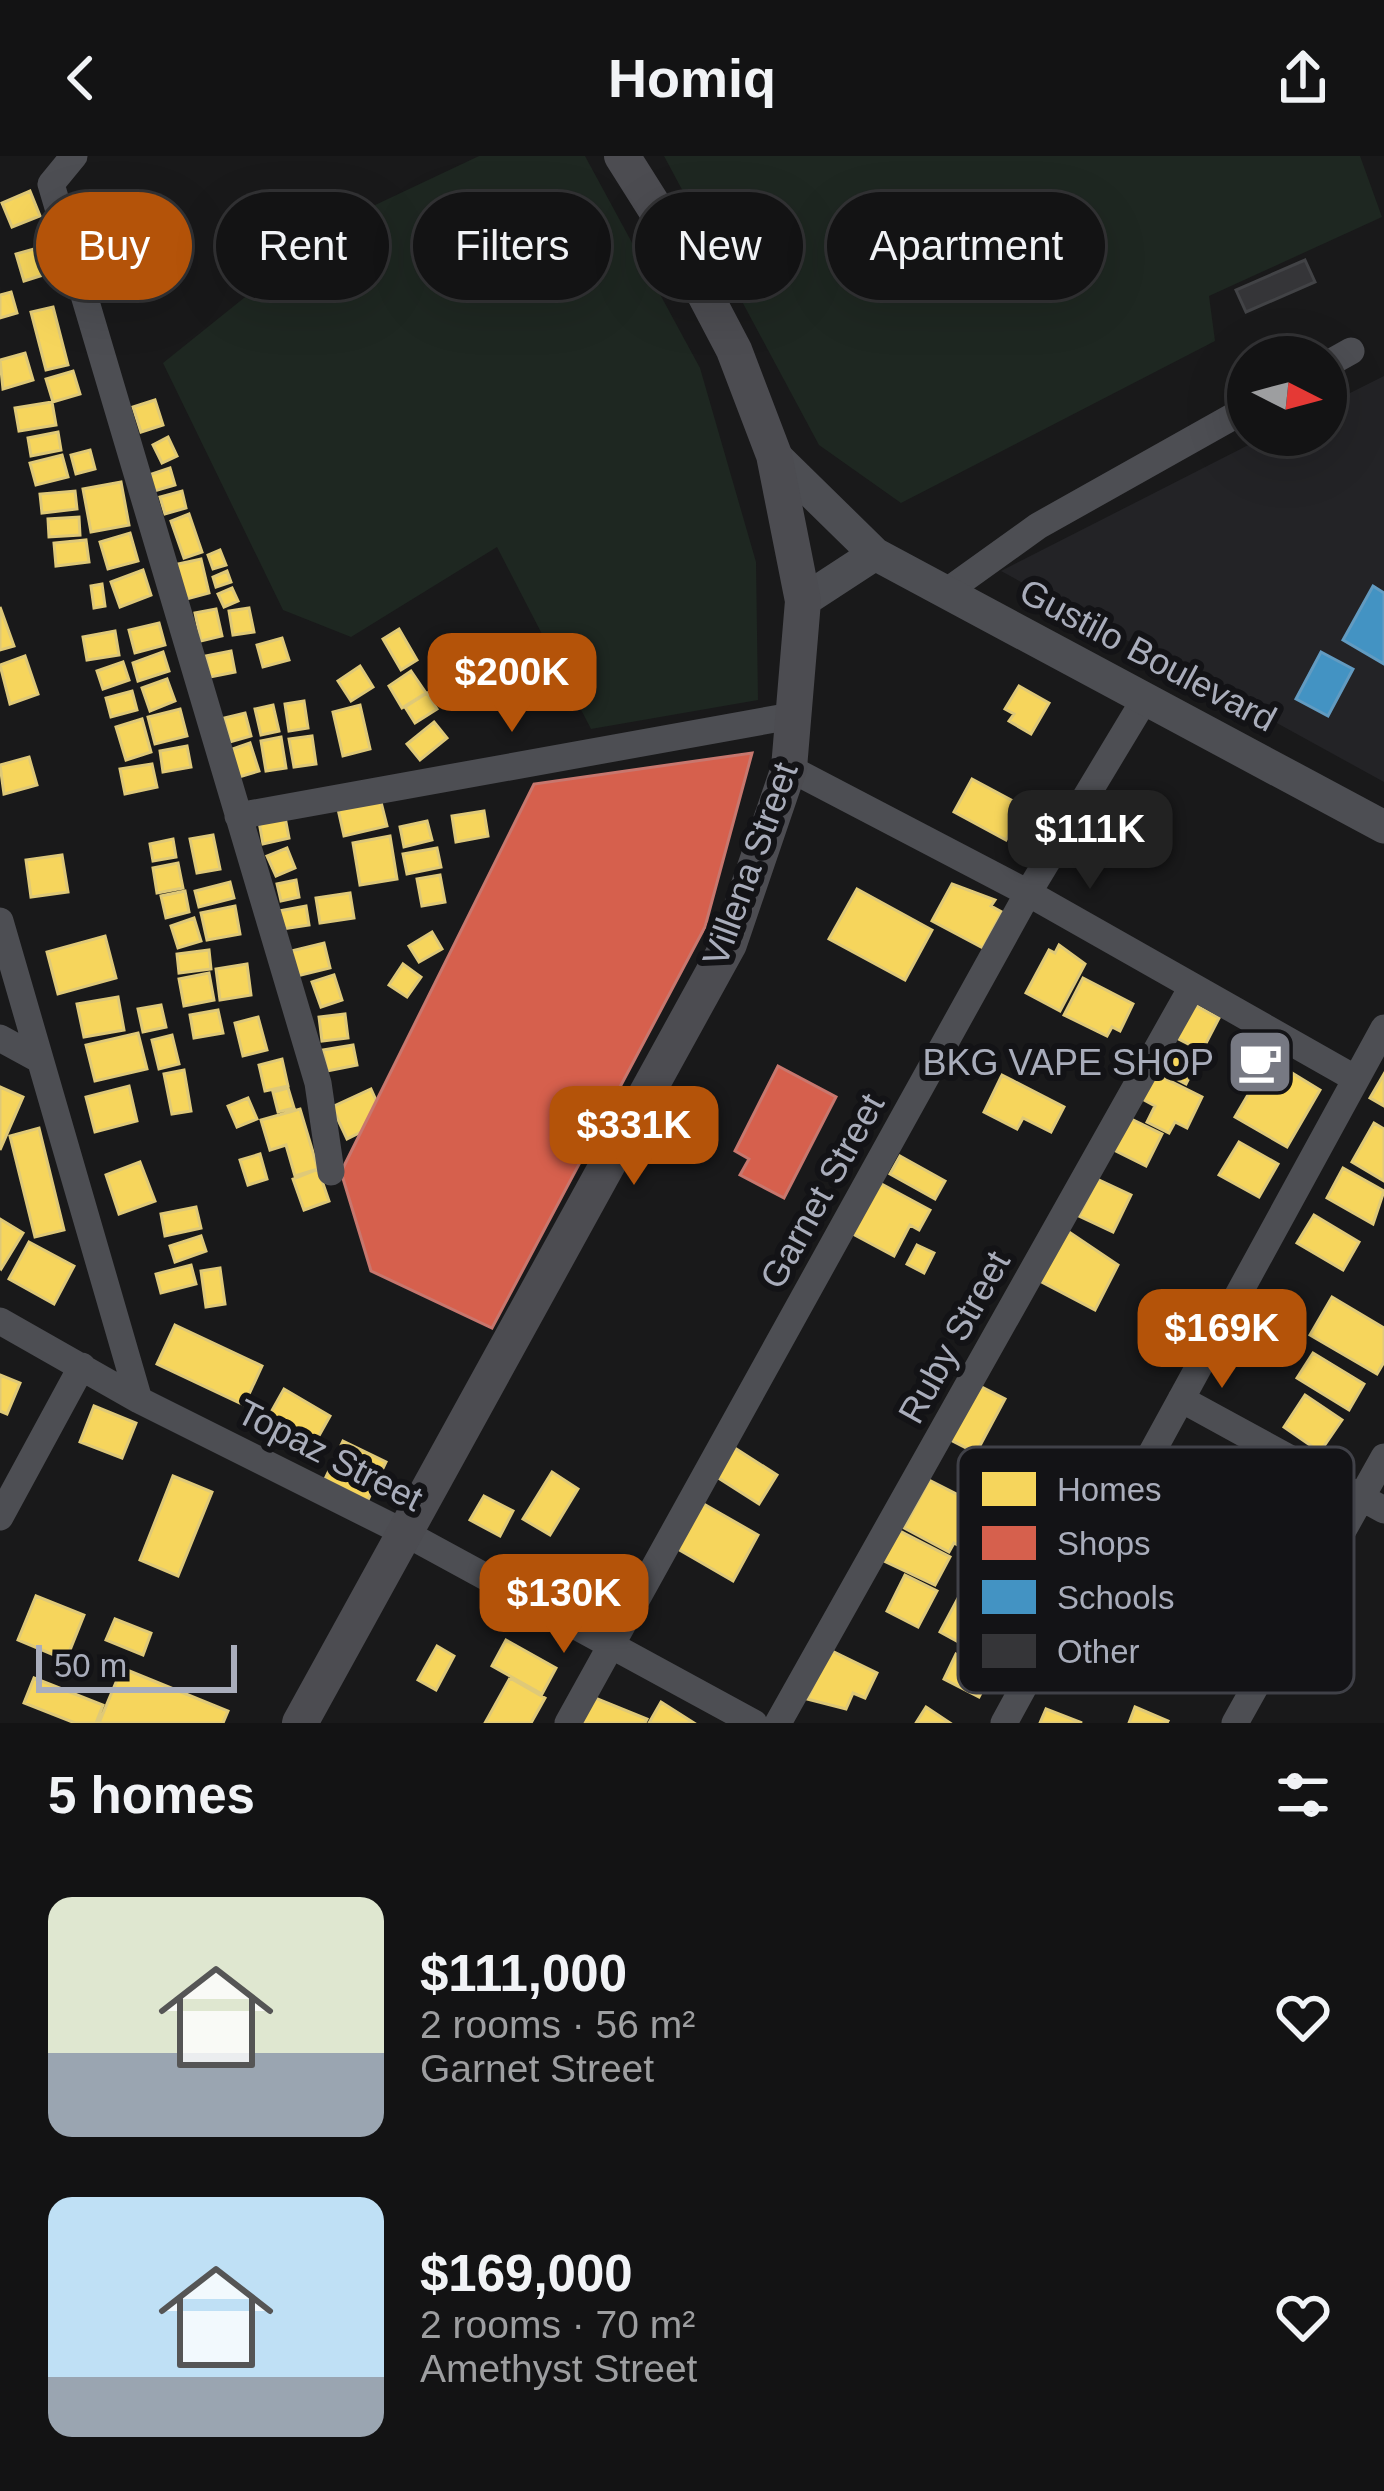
<!DOCTYPE html>
<html lang="en">
<head>
<meta charset="utf-8">
<style>
  :root { --surface:#131314; --page:#202022; --text:#f1f3f6; --muted:#9d9ea0; --line:#323234; --accent:#b45309 }
  body { margin:0; font-family:Helvetica,sans-serif; background:var(--page); color:var(--text); height:100vh; display:flex; flex-direction:column; font-size:45px; white-space:nowrap }
  * { box-sizing:border-box; margin:0 }
  p { font-size:39px; color:var(--muted) }
  .icon { flex:none; width:66px; height:66px; fill:none; stroke:currentColor; stroke-width:2; stroke-linecap:round; stroke-linejoin:round }
  .map { position:relative; height:1567px; overflow:hidden }
  .sheet { display:flex; flex-direction:column; background:var(--surface); flex:1 }
  .sheet>* { flex:none }
  .top-card { position:absolute; left:36px; top:36px; width:1314px; height:108px; display:flex; gap:24px }
  .needle { width:78px; rotate:96deg }
  .buttons { position:absolute; left:1227px; top:180px; display:grid; gap:24px }
  .buttons a { display:grid; place-items:center; width:120px; height:120px; border-radius:50%; background:var(--surface); box-shadow:0 12px 48px #0002,0 0 0 3px var(--line); font-size:60px }
  .scale { position:absolute; left:36px; bottom:30px; width:201px; box-sizing:border-box; padding-left:12px; border:6px solid #a9adbb; border-top:0; font-size:33px; line-height:42px; white-space:nowrap; color:#a9adbb; -webkit-text-stroke:9px #131316; paint-order:stroke }
  .price { position:absolute; translate:-50% -102px; padding:0 27px; border-radius:24px; background:var(--accent); color:#fff; font-size:39px; line-height:78px; filter:drop-shadow(0 3px 6px #0008) }
  .price::after { content:''; position:absolute; left:50%; top:72px; width:36px; height:27px; margin-left:-18px; background:inherit; clip-path:polygon(0 0,100% 0,50% 100%) }
  .price.active { background:#222; color:#fff }
  ul { padding:0; list-style:none }
  li { display:flex; align-items:center; gap:36px; height:300px; padding:0 48px }
  li span { display:grid; place-items:center; flex:none; width:336px; height:240px; border-radius:24px; color:#555 }
  li>.icon { margin-inline-start:auto }
  span .icon { width:144px; height:144px; fill:#fffc; stroke-width:1 }
  li b { font-size:51px }
  h2 { display:flex; justify-content:space-between; align-items:center; height:144px; padding:0 48px; font-size:51px }
  .pill { padding:0 42px; border-radius:54px; background:var(--surface); box-shadow:0 12px 48px #0002,0 0 0 3px var(--line); font-size:42px; line-height:108px }
  .pill.active { background:var(--accent); color:#fff }
  header { display:flex; justify-content:space-between; align-items:center; height:156px; padding:0 48px; background:var(--surface); font-size:54px; font-weight:700 }
  .map>svg:first-child { display:block }
</style>
</head>
<body>
<header><svg class="icon" aria-label="back" viewBox="0 0 24 24"><path d="M15 5l-7 7 7 7"/></svg>Homiq<svg class="icon" aria-label="share" viewBox="0 0 24 24"><path d="M12 15V3M7 8l5-5 5 5M5 13v7h14v-7"/></svg></header>
<div class="map">
<svg width="1384" height="1567" viewBox="0 0 1384 1567">
  <rect width="100%" height="100%" fill="#19191a"/>
  <!-- built -->
  <path fill="#232326" d="M 1384,220 L 1384,626 L 1001,415 L 1268,279 L 1326,279 L 1326,249 Z"/>
  <!-- green -->
  <path fill="#1e2721" d="M 479,0 L 585,0 L 700,212 L 756,406 L 758,544 L 591,573 L 497,391 L 351,481 L 283,454 L 163,207 L 337,67 Z
    M 664,0 L 1360,0 L 1382,61 L 1209,140 L 1215,185 L 901,347 L 819,289 Z"/>
  <!-- homes -->
  <path fill="#f6d55c" stroke="#dfc978" stroke-width="3" d="M 30,35 L 40,60 L 12,71 L 2,47 Z
    M 48,89 L 56,115 L 24,125 L 16,98 Z
    M 11,136 L 17,157 L 0,162 L 0,139 Z
    M 53,151 L 68,209 L 46,214 L 31,156 Z
    M 25,197 L 33,224 L 3,233 L 0,204 Z
    M 73,215 L 80,238 L 53,246 L 46,223 Z
    M 155,244 L 163,269 L 141,276 L 133,251 Z
    M 52,246 L 56,269 L 19,275 L 15,252 Z
    M 58,276 L 61,294 L 31,300 L 28,282 Z
    M 168,281 L 177,300 L 162,307 L 153,289 Z
    M 90,294 L 95,313 L 76,318 L 71,299 Z
    M 62,299 L 68,321 L 36,329 L 30,307 Z
    M 170,312 L 175,329 L 151,336 L 146,320 Z
    M 121,326 L 129,369 L 91,376 L 83,333 Z
    M 75,335 L 77,353 L 42,357 L 40,338 Z
    M 182,335 L 186,352 L 165,358 L 160,341 Z
    M 189,358 L 202,396 L 184,402 L 171,365 Z
    M 79,361 L 80,379 L 49,381 L 48,363 Z
    M 130,377 L 138,405 L 108,413 L 100,386 Z
    M 86,384 L 89,406 L 56,410 L 54,387 Z
    M 220,394 L 226,409 L 213,413 L 208,399 Z
    M 201,403 L 209,437 L 183,444 L 174,409 Z
    M 143,414 L 151,439 L 120,451 L 111,426 Z
    M 227,415 L 231,426 L 216,431 L 213,421 Z
    M 102,428 L 105,450 L 94,452 L 91,430 Z
    M 232,432 L 238,445 L 224,451 L 218,438 Z
    M 0,451 L 14,490 L 0,494 Z
    M 249,452 L 254,476 L 233,479 L 229,455 Z
    M 216,453 L 222,480 L 201,485 L 195,457 Z
    M 159,467 L 165,489 L 135,497 L 129,474 Z
    M 399,473 L 417,504 L 401,514 L 383,483 Z
    M 115,475 L 119,499 L 87,504 L 83,481 Z
    M 282,482 L 289,504 L 263,511 L 257,489 Z
    M 231,495 L 235,516 L 210,521 L 206,500 Z
    M 163,496 L 169,515 L 138,525 L 133,507 Z
    M 25,500 L 38,538 L 10,548 L 0,509 Z
    M 123,506 L 129,524 L 103,533 L 97,515 Z
    M 360,510 L 373,531 L 351,545 L 338,525 Z
    M 411,515 L 426,537 L 402,552 L 389,530 Z
    M 167,523 L 175,545 L 150,555 L 142,532 Z
    M 1019,530 L 1049,547 L 1031,578 L 1009,565 L 1014,558 L 1005,553 Z
    M 132,535 L 137,554 L 111,561 L 106,542 Z
    M 427,537 L 437,553 L 415,567 L 405,551 Z
    M 304,545 L 308,572 L 289,575 L 285,548 Z
    M 273,549 L 279,575 L 261,579 L 255,553 Z
    M 360,549 L 370,593 L 343,600 L 333,556 Z
    M 180,553 L 187,580 L 155,588 L 148,561 Z
    M 245,557 L 251,580 L 230,586 L 224,562 Z
    M 142,563 L 151,596 L 126,604 L 116,571 Z
    M 434,566 L 447,582 L 420,604 L 407,588 Z
    M 312,580 L 316,608 L 294,611 L 289,583 Z
    M 281,581 L 286,612 L 266,615 L 261,585 Z
    M 250,587 L 259,615 L 236,622 L 227,595 Z
    M 187,590 L 191,611 L 163,616 L 160,595 Z
    M 29,601 L 37,629 L 4,638 L 0,609 Z
    M 152,608 L 157,631 L 125,638 L 120,613 Z
    M 972,623 L 1024,651 L 1006,684 L 954,656 Z
    M 380,642 L 387,670 L 344,680 L 338,653 Z
    M 484,655 L 488,680 L 456,686 L 452,660 Z
    M 285,661 L 289,682 L 263,688 L 259,666 Z
    M 427,665 L 432,684 L 404,691 L 400,671 Z
    M 213,679 L 220,713 L 197,717 L 190,683 Z
    M 390,680 L 397,723 L 360,729 L 353,687 Z
    M 173,683 L 176,701 L 153,705 L 150,688 Z
    M 287,692 L 295,712 L 276,720 L 267,700 Z
    M 437,692 L 441,711 L 407,718 L 403,698 Z
    M 62,699 L 68,736 L 31,741 L 26,704 Z
    M 178,707 L 183,732 L 157,737 L 153,712 Z
    M 440,719 L 445,746 L 422,750 L 417,723 Z
    M 296,724 L 299,741 L 281,745 L 277,728 Z
    M 230,726 L 234,742 L 199,751 L 195,735 Z
    M 952,728 L 995,744 L 991,750 L 1002,756 L 983,792 L 932,765 Z
    M 857,733 L 932,774 L 905,824 L 829,783 Z
    M 185,735 L 189,756 L 166,762 L 161,740 Z
    M 350,737 L 354,762 L 320,767 L 316,742 Z
    M 235,750 L 240,778 L 207,784 L 201,757 Z
    M 306,750 L 309,769 L 282,773 L 279,755 Z
    M 194,762 L 201,785 L 178,792 L 171,770 Z
    M 432,776 L 442,793 L 419,806 L 409,790 Z
    M 105,780 L 116,822 L 58,838 L 47,796 Z
    M 324,787 L 330,812 L 297,820 L 291,795 Z
    M 1059,789 L 1085,808 L 1060,855 L 1026,837 L 1049,794 L 1055,797 Z
    M 209,794 L 211,813 L 179,817 L 177,798 Z
    M 247,808 L 251,839 L 220,844 L 216,813 Z
    M 403,808 L 421,821 L 407,841 L 389,829 Z
    M 209,817 L 214,844 L 184,850 L 179,823 Z
    M 334,819 L 342,844 L 321,851 L 312,826 Z
    M 1083,822 L 1133,848 L 1120,875 L 1112,871 L 1107,880 L 1064,859 Z
    M 118,841 L 124,874 L 84,881 L 77,848 Z
    M 1186,844 L 1219,862 L 1202,895 L 1169,878 Z
    M 161,849 L 166,871 L 143,876 L 138,853 Z
    M 218,854 L 223,877 L 194,882 L 190,859 Z
    M 345,858 L 348,882 L 322,885 L 319,861 Z
    M 258,861 L 267,894 L 243,900 L 235,867 Z
    M 138,877 L 147,913 L 95,925 L 86,889 Z
    M 172,879 L 179,908 L 159,913 L 152,884 Z
    M 1168,886 L 1199,902 L 1186,928 L 1155,912 Z
    M 353,889 L 357,909 L 327,915 L 323,894 Z
    M 282,903 L 288,930 L 265,935 L 259,909 Z
    M 1269,903 L 1320,934 L 1287,991 L 1235,961 Z
    M 1146,913 L 1202,941 L 1187,972 L 1175,966 L 1169,977 L 1147,966 L 1155,950 L 1133,938 Z
    M 184,914 L 191,955 L 172,958 L 164,918 Z
    M 1384,918 L 1384,950 L 1370,942 Z
    M 1002,919 L 1064,951 L 1051,976 L 1023,962 L 1017,973 L 984,956 Z
    M 129,930 L 137,965 L 95,976 L 86,941 Z
    M 0,931 L 23,941 L 0,994 Z
    M 288,932 L 294,952 L 278,956 L 273,936 Z
    M 371,933 L 385,964 L 347,983 L 332,951 Z
    M 248,942 L 257,963 L 237,971 L 228,950 Z
    M 300,953 L 318,1013 L 295,1020 L 286,989 L 270,994 L 261,964 Z
    M 1123,959 L 1162,978 L 1146,1010 L 1108,991 Z
    M 1374,967 L 1384,973 L 1384,1025 L 1352,1006 Z
    M 39,972 L 64,1074 L 35,1081 L 10,980 Z
    M 1239,986 L 1278,1008 L 1259,1041 L 1219,1019 Z
    M 260,998 L 267,1023 L 248,1029 L 240,1004 Z
    M 900,1000 L 945,1025 L 935,1043 L 890,1018 Z
    M 140,1006 L 155,1045 L 119,1058 L 106,1019 Z
    M 1343,1012 L 1384,1035 L 1373,1068 L 1327,1042 Z
    M 318,1013 L 329,1045 L 304,1054 L 293,1023 Z
    M 1097,1023 L 1131,1039 L 1113,1076 L 1079,1060 Z
    M 876,1025 L 930,1054 L 919,1074 L 910,1069 L 894,1100 L 849,1076 Z
    M 196,1051 L 201,1072 L 165,1080 L 161,1058 Z
    M 1314,1059 L 1359,1086 L 1343,1114 L 1297,1087 Z
    M 0,1063 L 23,1077 L 1,1113 L 0,1112 Z
    M 1066,1074 L 1118,1109 L 1095,1154 L 1040,1125 Z
    M 201,1080 L 206,1095 L 175,1106 L 170,1090 Z
    M 29,1086 L 74,1110 L 54,1148 L 9,1123 Z
    M 917,1089 L 934,1097 L 924,1117 L 907,1108 Z
    M 191,1109 L 196,1128 L 161,1137 L 156,1118 Z
    M 220,1112 L 225,1148 L 206,1151 L 201,1115 Z
    M 1332,1141 L 1384,1172 L 1384,1206 L 1377,1218 L 1310,1179 Z
    M 175,1169 L 262,1210 L 244,1249 L 157,1208 Z
    M 1313,1197 L 1364,1228 L 1349,1254 L 1297,1222 Z
    M 0,1219 L 20,1227 L 7,1258 L 0,1255 Z
    M 972,1226 L 1005,1243 L 976,1297 L 943,1280 Z
    M 284,1233 L 330,1260 L 311,1294 L 265,1267 Z
    M 1305,1239 L 1342,1264 L 1320,1296 L 1284,1271 Z
    M 94,1250 L 136,1267 L 122,1302 L 80,1286 Z
    M 343,1285 L 386,1306 L 367,1346 L 324,1325 Z
    M 727,1287 L 777,1319 L 759,1348 L 709,1316 Z
    M 552,1316 L 578,1333 L 550,1379 L 523,1363 Z
    M 173,1320 L 212,1336 L 178,1420 L 140,1404 Z
    M 929,1324 L 972,1346 L 965,1359 L 976,1365 L 963,1392 L 954,1387 L 949,1396 L 904,1372 Z
    M 484,1340 L 513,1355 L 500,1380 L 470,1364 Z
    M 702,1347 L 758,1379 L 733,1425 L 676,1392 Z
    M 898,1374 L 950,1401 L 935,1429 L 882,1404 Z
    M 905,1419 L 937,1435 L 918,1471 L 887,1455 Z
    M 965,1429 L 1029,1468 L 1020,1486 L 998,1474 L 984,1500 L 940,1476 Z
    M 36,1440 L 84,1459 L 66,1504 L 18,1484 Z
    M 115,1463 L 151,1477 L 143,1499 L 106,1484 Z
    M 506,1484 L 556,1512 L 542,1538 L 492,1510 Z
    M 437,1490 L 454,1500 L 436,1534 L 418,1524 Z
    M 830,1494 L 877,1517 L 865,1542 L 853,1537 L 846,1553 L 807,1543 Z
    M 956,1498 L 992,1516 L 979,1541 L 944,1523 Z
    M 122,1512 L 228,1555 L 223,1567 L 99,1567 Z
    M 34,1522 L 103,1549 L 96,1567 L 75,1567 L 24,1547 Z
    M 510,1522 L 545,1542 L 531,1567 L 485,1567 Z
    M 590,1540 L 647,1563 L 645,1567 L 579,1567 Z
    M 661,1546 L 694,1567 L 649,1567 Z
    M 926,1551 L 950,1567 L 916,1567 Z
    M 1135,1551 L 1168,1565 L 1167,1567 L 1129,1567 Z
    M 1046,1553 L 1082,1567 L 1040,1567 Z"/>
  <!-- shops -->
  <path fill="#d6604d" stroke="#c8776e" stroke-width="3" d="M 752,597 L 705,771 L 492,1172 L 371,1115 L 341,1016 L 534,628 Z
    M 778,910 L 836,941 L 784,1042 L 740,1019 L 749,1003 L 735,995 Z"/>
  <!-- schools -->
  <path fill="#4393c3" stroke="#629bc1" stroke-width="3" d="M 1373,430 L 1384,437 L 1384,508 L 1343,484 Z
    M 1321,496 L 1353,513 L 1328,560 L 1296,543 Z"/>
  <!-- building -->
  <path fill="#353538" stroke="#424346" stroke-width="3" d="M 1305,104 L 1315,126 L 1246,156 L 1236,134 Z"/>
  <g fill="none" stroke-linecap="round" stroke-linejoin="round">
    <!-- minor -->
    <path stroke="#4d4e53" stroke-width="27" d="M 74,0 L 51,28 L 318,927 L 331,1016
      M 1326,209 L 1351,195
      M 946,436 L 1038,370 L 1248,252
      M 789,612 L 1028,737 L 1356,923
      M 238,660 L 797,559
      M 0,765 L 139,1244
      M 0,882 L 40,904
      M 0,1165 L 139,1244 L 405,1377 L 754,1567
      M 1181,1243 L 1384,1354
      M 0,1361 L 82,1210
      M 568,1567 L 1028,737 L 1146,541
      M 778,1567 L 1192,831
      M 1004,1567 L 1384,872
      M 1235,1567 L 1384,1301"/>
    <!-- tertiary -->
    <path stroke="#4d4e53" stroke-width="33" d="M 774,299 L 875,398 L 1384,671
      M 803,445 L 875,398"/>
    <!-- secondary -->
    <path stroke="#4c4c51" stroke-width="36" d="M 300,1567 L 729,788 L 789,612 L 803,445 L 774,299 L 734,194 L 682,95 L 622,0"/>
  </g>
  <!-- icons -->
  <defs>
    <symbol id="cafe-square" viewBox="-11 -11 22 22"><rect x="-9" y="-9" width="18" height="18" rx="4" fill="#777983" stroke="#131316"/><path d="M-5.5-4.5H6V0H3Q3 3.5 0 3.5H-2.5Q-5.5 3.5-5.5 0ZM3-3.2v2h1.7v-2ZM-6 4.5H4V6H-6Z" fill="#fff"/></symbol>
  </defs>
  <g fill-rule="evenodd">
    <use href="#cafe-square" x="1222" y="868" width="76" height="76"/>
  </g>
  <g text-anchor="middle" dominant-baseline="central" stroke-width="12" stroke-linejoin="round" paint-order="stroke">
    <!-- street labels -->
    <g font-size="36" fill="#a9adbb" stroke="#131316">
      <text transform="translate(1148 499) rotate(28)">Gustilo Boulevard</text>
      <text transform="translate(750 708) rotate(-70)">Villena Street</text>
      <text transform="translate(822 1035) rotate(-61)">Garnet Street</text>
      <text transform="translate(954 1181) rotate(-61)">Ruby Street</text>
      <text transform="translate(330 1299) rotate(27)">Topaz Street</text>
    </g>
    <!-- poi labels -->
    <g font-size="36" fill="#a9adbb" stroke="#131316" text-anchor="end">
      <text x="1214" y="906">BKG VAPE SHOP</text>
    </g>
  </g>
  <!-- legend -->
  <rect x="958" y="1291" width="396" height="246" rx="18" fill="#131316" stroke="#404148" stroke-width="3"/>
  <rect x="982" y="1316" width="54" height="34" fill="#f6d55c"/>
  <rect x="982" y="1370" width="54" height="34" fill="#d6604d"/>
  <rect x="982" y="1424" width="54" height="34" fill="#4393c3"/>
  <rect x="982" y="1478" width="54" height="34" fill="#353538"/>
  <g font-size="33" fill="#a9adbb">
    <text x="1057" y="1345">Homes</text>
    <text x="1057" y="1399">Shops</text>
    <text x="1057" y="1453">Schools</text>
    <text x="1057" y="1507">Other</text>
  </g>
</svg>
<div class="buttons">
<a><svg class="needle" viewBox="-14 -14 28 28"><path d="M0-13l5 13h-10z" fill="#e53935"/><path d="M0 13l5-13h-10z" fill="#9d9ea0"/></svg></a>
</div>
<div class="scale">50 m</div>
<b class="price" style="left:512px;top:579px">$200K</b>
<b class="price active" style="left:1090px;top:736px">$111K</b>
<b class="price" style="left:634px;top:1032px">$331K</b>
<b class="price" style="left:1222px;top:1235px">$169K</b>
<b class="price" style="left:564px;top:1500px">$130K</b>
<div class="top-card">
<a class="pill active">Buy</a>
<a class="pill">Rent</a>
<a class="pill">Filters</a>
<a class="pill">New</a>
<a class="pill">Apartment</a>
</div>
</div>
<section class="sheet">
<h2>5 homes<svg class="icon" aria-label="filters" viewBox="0 0 24 24"><path d="M4 7h16M4 17h16"/><circle cx="9" cy="7" r="2"/><circle cx="15" cy="17" r="2"/></svg></h2>
<ul>
<li><span style="background:linear-gradient(#dfe7d0 65%,#9aa5b1 0)"><svg class="icon" aria-label="home" viewBox="0 0 24 24"><path d="M3 11l9-7 9 7M6 9v11h12V9"/></svg></span><div><b>$111,000</b><p>2 rooms · 56 m²</p><p>Garnet Street</p></div><svg class="icon" aria-label="heart" viewBox="0 0 24 24"><path d="M12 20l-8-8c-3-5 5-10 8-4 3-6 11-1 8 4z"/></svg></li>
<li><span style="background:linear-gradient(#bfe0f5 75%,#9aa5b1 0)"><svg class="icon" aria-label="home" viewBox="0 0 24 24"><path d="M3 11l9-7 9 7M6 9v11h12V9"/></svg></span><div><b>$169,000</b><p>2 rooms · 70 m²</p><p>Amethyst Street</p></div><svg class="icon" aria-label="heart" viewBox="0 0 24 24"><path d="M12 20l-8-8c-3-5 5-10 8-4 3-6 11-1 8 4z"/></svg></li>
</ul>
</section>
</body>
</html>
